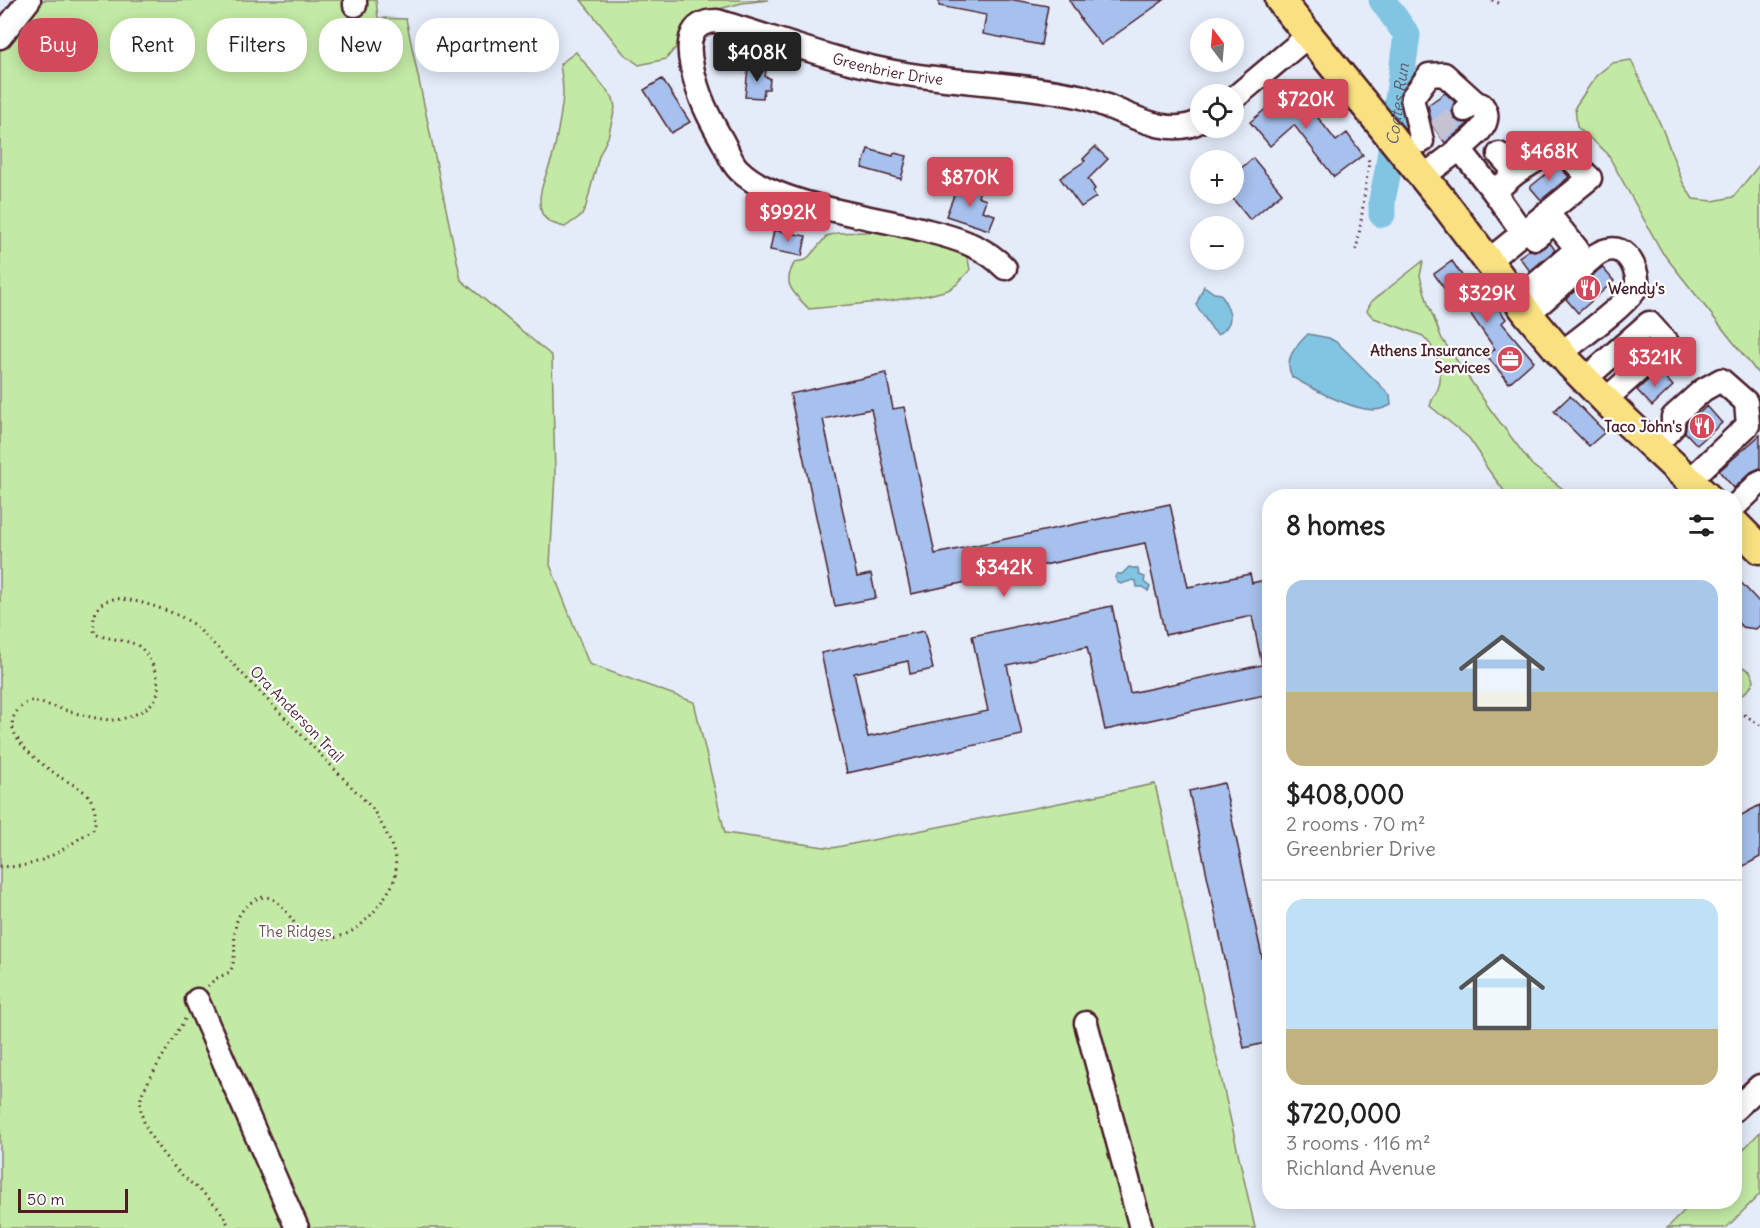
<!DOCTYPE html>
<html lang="en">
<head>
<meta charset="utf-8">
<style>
  :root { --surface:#fff; --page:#f2f2f2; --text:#222; --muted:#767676; --line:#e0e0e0; --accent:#d1495b }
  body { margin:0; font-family:Delius,sans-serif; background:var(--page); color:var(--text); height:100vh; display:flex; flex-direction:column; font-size:22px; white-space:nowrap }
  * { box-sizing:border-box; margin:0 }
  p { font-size:20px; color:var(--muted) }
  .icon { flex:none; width:33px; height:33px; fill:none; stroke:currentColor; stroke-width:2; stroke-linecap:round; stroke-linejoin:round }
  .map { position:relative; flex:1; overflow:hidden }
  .sheet { position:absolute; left:1262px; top:489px; width:480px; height:720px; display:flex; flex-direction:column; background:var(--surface); border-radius:24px; box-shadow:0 3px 15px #0003 }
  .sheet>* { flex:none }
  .banner { position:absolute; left:18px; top:18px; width:570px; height:54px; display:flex; gap:12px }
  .needle { width:39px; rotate:344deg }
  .buttons { position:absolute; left:1190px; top:18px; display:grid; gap:12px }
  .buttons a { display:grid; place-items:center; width:54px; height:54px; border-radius:50%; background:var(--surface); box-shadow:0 3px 15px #0003; font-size:30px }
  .scale { position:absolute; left:18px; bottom:15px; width:110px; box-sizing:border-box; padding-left:6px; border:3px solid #4a1f2b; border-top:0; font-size:16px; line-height:21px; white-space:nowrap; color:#4a1f2b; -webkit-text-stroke:4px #fff; paint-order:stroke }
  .price { position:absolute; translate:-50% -51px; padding:0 14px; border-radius:6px; background:var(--accent); color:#fff; font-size:20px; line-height:39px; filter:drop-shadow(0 2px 3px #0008) }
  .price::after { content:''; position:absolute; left:50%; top:36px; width:18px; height:14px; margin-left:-9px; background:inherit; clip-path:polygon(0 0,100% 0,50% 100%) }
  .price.selected { background:#222; color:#fff }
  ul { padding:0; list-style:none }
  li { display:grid; align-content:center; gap:12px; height:318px; padding:0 24px }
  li+li { border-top:2px solid var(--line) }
  li span { display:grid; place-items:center; height:186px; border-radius:18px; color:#555 }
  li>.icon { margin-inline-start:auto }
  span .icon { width:108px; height:108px; fill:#fffc; stroke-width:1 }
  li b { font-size:26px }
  h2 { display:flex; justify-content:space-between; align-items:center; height:72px; padding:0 24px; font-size:26px }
  .tag { padding:0 21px; border-radius:24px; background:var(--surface); box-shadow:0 3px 15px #0003; font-size:21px; line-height:54px }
  .tag.selected { background:var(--accent); color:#fff }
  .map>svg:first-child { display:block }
</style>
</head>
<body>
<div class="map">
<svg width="1760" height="1228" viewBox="0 0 1760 1228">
  <rect width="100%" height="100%" fill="#e4ecfa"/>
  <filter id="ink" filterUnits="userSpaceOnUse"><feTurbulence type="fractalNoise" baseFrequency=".0167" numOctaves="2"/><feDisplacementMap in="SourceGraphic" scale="12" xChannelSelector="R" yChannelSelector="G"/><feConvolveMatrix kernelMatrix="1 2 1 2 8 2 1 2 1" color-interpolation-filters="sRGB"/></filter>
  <g filter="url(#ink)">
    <!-- green -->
    <path fill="#c3eaa5" stroke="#868468" stroke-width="1.5" d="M 29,0 L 376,0 L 378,18 L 406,19 L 461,280 L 552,356 L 555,475 L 550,565 L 589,664 L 694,702 L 725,833 L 832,848 L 1155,784 L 1255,1228 L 0,1228 L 0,37 Z
      M 581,0 L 769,0 L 742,3 L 700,14 L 690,31 L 666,59 L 639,65 L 624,54 Z
      M 576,52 L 613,98 L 615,108 L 608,137 L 599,156 L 586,206 L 582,215 L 565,227 C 555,225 543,221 541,210 C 536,191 550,169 554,151 C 557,136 563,106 563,92 C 563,83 561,73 560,64 Z
      M 1631,60 L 1662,128 L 1683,183 L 1693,199 L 1713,201 L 1733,197 L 1760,164 L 1760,376 L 1662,252 L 1607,153 L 1577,127 L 1575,107 L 1596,76 L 1612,63 Z
      M 891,231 L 961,251 L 968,259 L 970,270 L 956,285 L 948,290 L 929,295 L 889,301 L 809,309 C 793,292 781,285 795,262 L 806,260 L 827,236 L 837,233 Z
      M 1423,261 L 1420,276 L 1428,304 L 1442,339 L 1490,409 L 1532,465 L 1572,496 L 1508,496 L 1487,468 L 1480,454 L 1469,438 L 1430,406 C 1432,397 1435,396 1438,389 C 1445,372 1435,347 1423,336 L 1374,318 L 1367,311 L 1371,302 Z
      M 1734,662 L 1750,671 L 1754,680 L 1750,688 L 1742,695 L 1734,691 Z
      M 1760,1132 L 1760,1194 L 1726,1228 L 1667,1228 L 1693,1202 L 1734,1202 L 1734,1159 Z"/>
    <!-- water -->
    <path fill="#82c5e3" stroke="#6c8399" stroke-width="1.5" d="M 1204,286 L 1214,293 L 1221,294 C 1230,311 1237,322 1218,335 L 1212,329 L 1196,305 Z
      M 1308,334 L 1329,338 L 1338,343 L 1390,395 L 1391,405 C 1385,408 1380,410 1373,410 C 1349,409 1313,389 1292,377 C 1283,359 1295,347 1308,334 Z
      M 1129,567 L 1138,569 L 1139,575 L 1145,577 L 1144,582 L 1150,587 L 1148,591 L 1143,587 L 1137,587 L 1136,581 L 1133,580 L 1121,584 L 1117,582 L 1115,577 L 1117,574 L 1122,574 Z"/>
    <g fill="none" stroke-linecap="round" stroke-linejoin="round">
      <!-- river -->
      <path stroke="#82c5e3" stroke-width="27" id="s1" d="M 1382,214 L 1382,200 L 1388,171 L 1407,35 L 1382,0"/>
    </g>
    <!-- building -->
    <path fill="#a6c1ed" stroke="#4a1f2b" stroke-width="1.5" d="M 939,0 L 1014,0 L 1048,6 L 1041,45 L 983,34 L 986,15 L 939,6 Z
      M 1069,0 L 1164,0 L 1101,45 L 1080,19 L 1081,19 Z
      M 748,68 L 766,70 L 765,77 L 770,78 L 769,89 L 764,89 L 763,98 L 745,97 Z
      M 662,79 L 690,122 L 671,133 L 644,90 Z
      M 1294,85 L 1314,108 L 1312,110 L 1336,141 L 1347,133 L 1363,155 L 1334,177 L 1294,125 L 1270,146 L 1250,122 Z
      M 1445,93 L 1455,102 L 1452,110 L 1454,118 L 1459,122 L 1469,123 L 1445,143 L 1432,125 L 1428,105 Z
      M 1095,147 L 1108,159 L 1088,179 L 1095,189 L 1093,191 L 1096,197 L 1081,207 L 1060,178 L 1085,161 L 1083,159 Z
      M 868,149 L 893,156 L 894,153 L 907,156 L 901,179 L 862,168 Z
      M 1253,158 L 1282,193 L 1250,220 L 1233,199 L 1233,175 Z
      M 1556,166 L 1559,166 L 1569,177 L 1541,200 L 1530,187 Z
      M 966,184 L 980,189 L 978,197 L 986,200 L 982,211 L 995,215 L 989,230 L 946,216 L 956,190 L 963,192 Z
      M 774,230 L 806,236 L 802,256 L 770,250 Z
      M 1550,243 L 1555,250 L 1530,271 L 1519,257 L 1529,250 L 1538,251 Z
      M 1452,261 L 1484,308 L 1493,301 L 1506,319 L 1502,323 L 1534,361 L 1509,383 L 1487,356 L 1495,349 L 1465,306 L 1459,310 L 1434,274 Z
      M 1602,267 L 1614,281 L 1578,313 L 1566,299 Z
      M 1659,370 L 1673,386 L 1652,406 L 1637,390 Z
      M 886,373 L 893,409 L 904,407 L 935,554 L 1170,504 L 1188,587 L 1250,574 L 1252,583 L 1269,579 L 1269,694 L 1105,730 L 1087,647 L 1007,665 L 1022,735 L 847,773 L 821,653 L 924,631 L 933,669 L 910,674 L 908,661 L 854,673 L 868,737 L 988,711 L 972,636 L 1112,606 L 1130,693 L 1262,665 L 1252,616 L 1165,635 L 1145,543 L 911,594 L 871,409 L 823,419 L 857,577 L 871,574 L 876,598 L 835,606 L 790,394 Z
      M 1570,396 L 1605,432 L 1589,446 L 1554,411 Z
      M 1707,406 L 1722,423 L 1697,445 L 1685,432 L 1686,425 Z
      M 1760,435 L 1760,468 L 1751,472 L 1734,488 L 1719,471 Z
      M 1734,575 L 1760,603 L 1760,625 L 1756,629 L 1742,627 L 1734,618 Z
      M 1224,783 L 1269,988 L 1269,1042 L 1244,1048 L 1189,791 Z
      M 1760,805 L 1760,857 L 1742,867 L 1734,852 L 1734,819 Z"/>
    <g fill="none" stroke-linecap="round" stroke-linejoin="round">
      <!-- minor-tunnel -->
      <path stroke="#c5c3d1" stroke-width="22" stroke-dasharray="22 11" stroke-linecap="butt" d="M 1436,131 L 1465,110"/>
      <defs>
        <g id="minor">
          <path d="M 355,0 L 355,5"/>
          <path d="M 0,37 L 29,0"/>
          <path d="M 1233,99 L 1309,35"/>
          <path d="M 1422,141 L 1412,98 L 1429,75 L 1444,74 L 1476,103"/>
          <path d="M 1459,148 L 1494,192"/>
          <path d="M 1499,154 L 1516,173"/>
          <path d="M 1423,177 C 1438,164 1478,139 1485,123 C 1488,115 1486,111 1482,105 L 1476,103 L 1465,110"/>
          <path d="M 1488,261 L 1590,178 L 1565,153 L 1548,153 L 1516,173 L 1494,192 L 1523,233"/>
          <path id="s2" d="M 1005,268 C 984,246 956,238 928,231 C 878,217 774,206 739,170 C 731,163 728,151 723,142 C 708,116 698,96 692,67 C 687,45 688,21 717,21 C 779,39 841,64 906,74 C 963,83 1022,84 1078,96 C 1115,104 1164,142 1200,121"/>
          <path d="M 1517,300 L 1577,249 L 1555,222 L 1535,238"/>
          <path d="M 1528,314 L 1596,255 C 1605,249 1617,246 1626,255 C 1633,262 1641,279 1635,289 C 1625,306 1579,339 1561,353"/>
          <path d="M 1585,379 L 1649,323 L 1668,344 L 1605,400"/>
          <path d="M 1653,448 L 1673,427 L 1673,417 L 1703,390 L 1721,380 L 1746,402 L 1748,425 L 1689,481"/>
          <path d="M 1734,507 L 1760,482"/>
          <path d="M 197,1000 L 297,1228"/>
          <path d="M 1086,1023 L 1141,1228"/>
          <path d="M 1734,1110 L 1760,1086"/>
        </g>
        <path id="major" d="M 1280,0 L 1442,200 L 1528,314 L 1570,364 L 1626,421 L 1706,496
          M 1734,523 L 1760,549"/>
      </defs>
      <!-- minor casing -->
      <use href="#minor" stroke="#4a1f2b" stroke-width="27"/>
      <!-- major casing -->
      <use href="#major" stroke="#4a1f2b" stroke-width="33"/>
      <!-- path -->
      <path stroke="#4a1f2b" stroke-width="3" stroke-dasharray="1.5 4.5" stroke-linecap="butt" d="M 1492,0 L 1501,4
        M 1524,143 L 1529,133
        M 1356,250 C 1362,222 1364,192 1369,163 L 1368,156
        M 1734,708 L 1760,725
        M 0,866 C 36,871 66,848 93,829 C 98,819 95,807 90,798 C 83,788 69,783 60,777 C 44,766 7,740 13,719 C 16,709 23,704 32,701 C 56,706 91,720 113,720 C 129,719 154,709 158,692 C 160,679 151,658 142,649 C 133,639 108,640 95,634 C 91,619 95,601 114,599 C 131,597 176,612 190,622 C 195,625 199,630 204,634 L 372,808 C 384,828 397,849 396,872 C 395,883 388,892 382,901 C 366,924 344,944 314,937 C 310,936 304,934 301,931 C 288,918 277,886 253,901 C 223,921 242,947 230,972 L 215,979 L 208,986
        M 185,1019 C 173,1040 160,1060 148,1082 C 146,1087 141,1093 141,1099 C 136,1127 171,1166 191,1183 C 206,1196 223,1208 229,1228"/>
      <!-- minor -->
      <use href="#minor" stroke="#fff" stroke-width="22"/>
      <!-- major -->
      <use href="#major" stroke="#f9e181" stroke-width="28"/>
    </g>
  </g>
  <!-- icons -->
  <defs>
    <symbol id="restaurant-disc" viewBox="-11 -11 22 22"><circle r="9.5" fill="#d1495b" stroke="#fff"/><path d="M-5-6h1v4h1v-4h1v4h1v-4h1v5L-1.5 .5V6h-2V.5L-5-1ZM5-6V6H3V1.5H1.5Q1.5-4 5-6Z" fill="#fff"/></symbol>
    <symbol id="office-disc" viewBox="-11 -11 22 22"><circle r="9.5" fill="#d1495b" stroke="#fff"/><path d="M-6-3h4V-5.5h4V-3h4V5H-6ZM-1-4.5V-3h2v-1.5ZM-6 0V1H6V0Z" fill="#fff"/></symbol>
  </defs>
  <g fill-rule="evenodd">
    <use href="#restaurant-disc" x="1573" y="273" width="30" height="30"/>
    <use href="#office-disc" x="1495" y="344" width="30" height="30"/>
    <use href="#restaurant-disc" x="1687" y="411" width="30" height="30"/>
  </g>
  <g text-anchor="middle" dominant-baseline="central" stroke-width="4.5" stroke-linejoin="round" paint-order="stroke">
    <!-- street labels -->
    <g font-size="15" fill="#4a1f2b" stroke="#fff">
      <text stroke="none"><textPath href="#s2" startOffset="642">Greenbrier Drive</textPath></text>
      <text transform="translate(297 714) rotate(46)">Ora Anderson Trail</text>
    </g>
    <!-- poi labels -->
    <g font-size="15" font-weight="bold" fill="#4a1f2b" stroke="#fff" text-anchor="end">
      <text x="1608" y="288" text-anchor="start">Wendy's</text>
      <text x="1490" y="350">Athens Insurance<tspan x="1490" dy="17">Services</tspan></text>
      <text x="1682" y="426">Taco John's</text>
    </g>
    <!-- park labels -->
    <g font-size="15" fill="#68524a" stroke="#fff">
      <text x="295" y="931">The Ridges</text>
    </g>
    <!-- water labels -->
    <g font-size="16" font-style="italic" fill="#5e596b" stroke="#fff">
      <text stroke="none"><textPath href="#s1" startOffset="111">Coates Run</textPath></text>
    </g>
  </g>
</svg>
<div class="buttons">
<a><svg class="needle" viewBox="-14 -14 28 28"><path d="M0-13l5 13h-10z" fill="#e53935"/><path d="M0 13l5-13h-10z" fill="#767676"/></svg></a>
<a><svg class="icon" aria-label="locate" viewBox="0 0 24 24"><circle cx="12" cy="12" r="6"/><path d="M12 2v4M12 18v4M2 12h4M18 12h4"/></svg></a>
<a>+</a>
<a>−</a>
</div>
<div class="scale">50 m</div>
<b class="price selected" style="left:757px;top:83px">$408K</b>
<b class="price" style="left:1306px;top:130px">$720K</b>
<b class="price" style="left:1549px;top:182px">$468K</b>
<b class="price" style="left:970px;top:208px">$870K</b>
<b class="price" style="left:788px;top:243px">$992K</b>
<b class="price" style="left:1487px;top:324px">$329K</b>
<b class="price" style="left:1655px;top:388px">$321K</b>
<b class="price" style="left:1004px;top:598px">$342K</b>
<div class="banner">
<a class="tag selected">Buy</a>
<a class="tag">Rent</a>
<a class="tag">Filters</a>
<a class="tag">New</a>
<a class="tag">Apartment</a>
</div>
<section class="sheet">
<h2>8 homes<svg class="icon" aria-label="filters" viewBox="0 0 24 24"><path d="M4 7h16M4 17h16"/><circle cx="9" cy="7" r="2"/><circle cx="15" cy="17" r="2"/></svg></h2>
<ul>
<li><span style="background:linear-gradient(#a9c7e8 60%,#c2b280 0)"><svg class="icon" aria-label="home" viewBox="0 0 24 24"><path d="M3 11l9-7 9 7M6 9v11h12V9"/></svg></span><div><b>$408,000</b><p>2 rooms · 70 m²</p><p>Greenbrier Drive</p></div></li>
<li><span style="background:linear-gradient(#bfe0f5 70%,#c2b280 0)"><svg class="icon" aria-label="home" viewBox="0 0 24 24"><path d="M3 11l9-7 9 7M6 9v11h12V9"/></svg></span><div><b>$720,000</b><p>3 rooms · 116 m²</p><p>Richland Avenue</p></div></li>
</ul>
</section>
</div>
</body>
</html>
